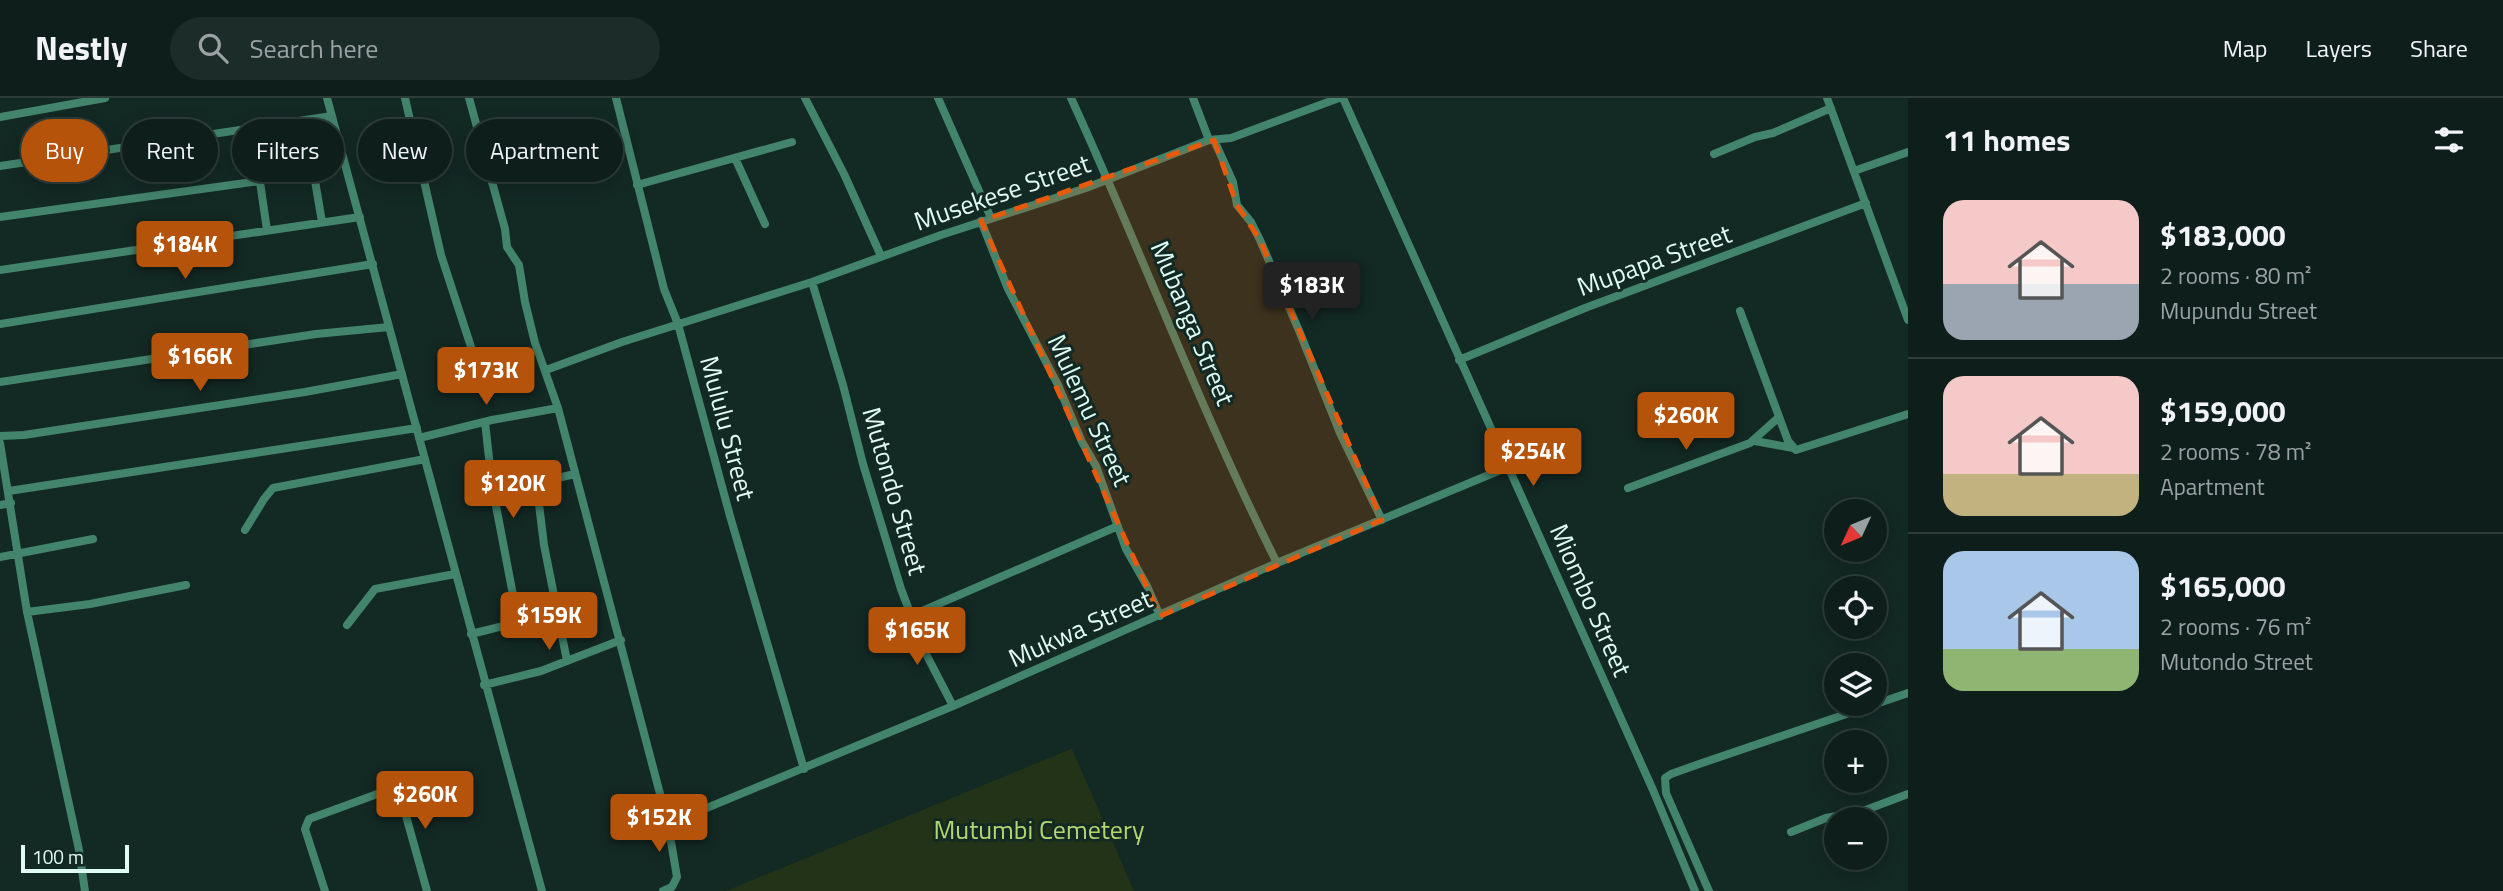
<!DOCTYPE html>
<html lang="en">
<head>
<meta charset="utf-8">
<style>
  :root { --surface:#0e1f1b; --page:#1c2c28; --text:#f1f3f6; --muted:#9ba2a3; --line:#2e3d3a; --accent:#b45309 }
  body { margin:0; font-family:"Titillium Web",sans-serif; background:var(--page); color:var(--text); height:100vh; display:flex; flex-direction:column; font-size:26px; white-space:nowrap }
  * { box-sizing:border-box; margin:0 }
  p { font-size:23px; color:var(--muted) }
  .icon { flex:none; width:38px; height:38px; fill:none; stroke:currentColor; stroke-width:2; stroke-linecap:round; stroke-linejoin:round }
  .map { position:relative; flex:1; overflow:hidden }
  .details { display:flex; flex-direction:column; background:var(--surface); width:595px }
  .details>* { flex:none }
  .guide { position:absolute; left:21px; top:21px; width:665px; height:63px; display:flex; gap:14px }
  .needle { width:46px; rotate:226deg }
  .controls { position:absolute; left:1824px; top:401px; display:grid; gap:14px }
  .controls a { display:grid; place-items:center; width:63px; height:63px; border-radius:50%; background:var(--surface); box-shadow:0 4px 18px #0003,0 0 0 2px var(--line); font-size:35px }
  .scale { position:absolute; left:21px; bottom:18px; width:108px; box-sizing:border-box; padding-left:7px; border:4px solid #dffcf4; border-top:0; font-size:19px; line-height:24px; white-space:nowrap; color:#dffcf4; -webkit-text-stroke:5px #132924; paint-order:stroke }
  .price { position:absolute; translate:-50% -60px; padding:0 16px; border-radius:7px; background:var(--accent); color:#fff; font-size:23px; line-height:46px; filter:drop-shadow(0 2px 4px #0008) }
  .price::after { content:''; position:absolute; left:50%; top:42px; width:21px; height:16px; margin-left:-10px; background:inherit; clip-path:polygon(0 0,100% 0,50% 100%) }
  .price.on { background:#222; color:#fff }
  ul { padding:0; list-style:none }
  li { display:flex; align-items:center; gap:21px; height:175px; padding:0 35px }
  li+li { border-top:2px solid var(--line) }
  li span { display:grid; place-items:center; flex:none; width:196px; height:140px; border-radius:21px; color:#555 }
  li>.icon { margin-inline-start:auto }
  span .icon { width:84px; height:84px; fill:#fffc; stroke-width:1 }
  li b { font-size:30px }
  h2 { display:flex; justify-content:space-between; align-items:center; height:84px; padding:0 35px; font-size:30px }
  .chip { padding:0 24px; border-radius:32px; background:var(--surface); box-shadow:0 4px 18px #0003,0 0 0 2px var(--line); font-size:24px; line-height:63px }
  .chip.on { background:var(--accent); color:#fff }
  header { display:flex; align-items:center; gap:42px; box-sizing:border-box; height:98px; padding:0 35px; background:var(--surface); border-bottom:2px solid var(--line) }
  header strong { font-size:33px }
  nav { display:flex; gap:38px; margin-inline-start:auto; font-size:24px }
  .search { width:490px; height:63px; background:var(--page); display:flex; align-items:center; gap:18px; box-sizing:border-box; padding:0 24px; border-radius:38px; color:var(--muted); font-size:26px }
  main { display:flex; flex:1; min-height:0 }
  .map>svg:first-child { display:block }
</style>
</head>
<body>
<header>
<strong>Nestly</strong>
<div class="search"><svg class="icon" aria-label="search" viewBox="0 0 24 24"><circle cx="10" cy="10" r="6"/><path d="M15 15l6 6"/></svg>Search here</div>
<nav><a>Map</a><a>Layers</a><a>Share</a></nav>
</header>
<main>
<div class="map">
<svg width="1908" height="793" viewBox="0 0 1908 793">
  <rect width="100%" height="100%" fill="#132924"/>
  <!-- green -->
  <path fill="#233317" d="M 1072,651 L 1134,793 L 726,793 L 1071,651 Z"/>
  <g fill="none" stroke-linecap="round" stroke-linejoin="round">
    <!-- minor -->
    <path stroke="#43846d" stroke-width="8" d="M 327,0 L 542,793
      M 405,0 L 441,157 L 473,255
      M 469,0 L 505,131 L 507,149 L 519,167 L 525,204 L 535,245 L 558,310 L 668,726 L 677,779 L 672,789 L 663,793
      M 616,0 L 664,191 L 678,226 L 730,418 L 804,671
      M 805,0 L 844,76 L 881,158
      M 938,0 L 991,120
      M 1071,0 C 1142,154 1201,314 1277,465
      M 1193,0 L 1209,42
      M 1343,0 L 1653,692 L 1695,793
      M 1827,0 L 1908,222
      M 0,19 L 105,0
      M 305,24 L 322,124
      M 252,29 L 267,132
      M 1214,42 L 1233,84 L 1237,107 L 1251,124 L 1260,142 L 1300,235 L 1340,335 L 1382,422
      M 1714,56 L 1755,39 L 1773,35 L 1831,10
      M 735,60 L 765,126
      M 0,68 L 332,18
      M 1854,73 L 1908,54
      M 637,87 L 792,44
      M 0,119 L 259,83
      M 981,123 L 1008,191 L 1058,287 L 1082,344 L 1096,368 L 1126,451 L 1147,488 L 1160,518
      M 0,172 L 360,119
      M 812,184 L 843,287 L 863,366 L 901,491 L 925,554 L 953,608
      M 1740,213 L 1788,343 L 1796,352 L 1908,316
      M 0,226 L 373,166
      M 1459,262 L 1585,210 L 1866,105
      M 546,272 L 622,244 L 812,184 L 941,137 L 1086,90 L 1209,42 L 1231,40 L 1339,0
      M 0,284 L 316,236 L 389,229
      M 485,324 L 492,387 L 518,523
      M 0,338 L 24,337 L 305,294 L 402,276
      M 419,340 L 492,322 L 558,310
      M 1755,343 L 1793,350
      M 0,345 L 27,514 L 79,752 L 85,793
      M 1628,390 L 1750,345 L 1779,319
      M 9,393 L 417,330
      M 0,407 L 11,405
      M 245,432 L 264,401 L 273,390 L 425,361
      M 0,459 L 93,441
      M 27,514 L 90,506 L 186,487
      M 913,517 L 1118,428
      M 347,527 L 375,491 L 455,476
      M 471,536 L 557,515
      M 567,563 L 544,447 L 537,390 L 540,384 L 575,376
      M 484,587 L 541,573 L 621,542
      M 668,726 L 953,608 L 1277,465 L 1508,369
      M 1791,734 L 1826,720 L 1863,713 L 1908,696
      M 325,793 L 305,731 L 309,721 L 391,691 L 398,695 L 401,700 L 427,793
      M 1709,793 L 1666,695 L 1665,680 L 1671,676 L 1702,665 L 1908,595"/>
  </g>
  <!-- marked area -->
  <path fill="#e8590c" fill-opacity="0.2" stroke="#e8590c" stroke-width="5" stroke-dasharray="14 9" stroke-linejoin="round" d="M 1214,42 L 1237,107 L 1260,142 L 1382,422 L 1160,518 L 981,123 Z"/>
  <g text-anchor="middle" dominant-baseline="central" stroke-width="6" stroke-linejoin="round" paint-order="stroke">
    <!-- street labels -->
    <g font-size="26" fill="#dffcf4" stroke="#132924">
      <text transform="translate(1002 94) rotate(-19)">Musekese Street</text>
      <text transform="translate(1654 162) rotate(-20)">Mupapa Street</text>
      <text transform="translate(1193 225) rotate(67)">Mubanga Street</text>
      <text transform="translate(1090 312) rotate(65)">Mulemu Street</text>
      <text transform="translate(728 330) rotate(75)">Mululu Street</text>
      <text transform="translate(895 393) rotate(74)">Mutondo Street</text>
      <text transform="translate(1591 502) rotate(66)">Miombo Street</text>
      <text transform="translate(1080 530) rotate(-24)">Mukwa Street</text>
    </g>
    <!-- park labels -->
    <g font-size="26" fill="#b2d770" stroke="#132924">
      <text x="1039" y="731">Mutumbi Cemetery</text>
    </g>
  </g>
</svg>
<div class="controls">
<a><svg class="needle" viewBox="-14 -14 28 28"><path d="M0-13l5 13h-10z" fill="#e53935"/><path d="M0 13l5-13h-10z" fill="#9ba2a3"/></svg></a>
<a><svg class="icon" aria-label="locate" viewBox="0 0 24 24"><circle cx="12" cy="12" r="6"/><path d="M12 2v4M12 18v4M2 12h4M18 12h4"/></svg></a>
<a><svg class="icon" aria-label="layers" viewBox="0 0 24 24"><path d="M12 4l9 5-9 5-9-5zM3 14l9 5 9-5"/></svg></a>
<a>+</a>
<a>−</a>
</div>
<div class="scale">100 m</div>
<b class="price" style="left:185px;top:183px">$184K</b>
<b class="price on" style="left:1312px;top:224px">$183K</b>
<b class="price" style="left:200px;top:295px">$166K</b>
<b class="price" style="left:486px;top:309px">$173K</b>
<b class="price" style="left:1686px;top:354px">$260K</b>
<b class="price" style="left:1533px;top:390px">$254K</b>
<b class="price" style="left:513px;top:422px">$120K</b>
<b class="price" style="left:549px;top:554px">$159K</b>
<b class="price" style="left:917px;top:569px">$165K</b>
<b class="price" style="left:425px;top:733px">$260K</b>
<b class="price" style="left:659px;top:756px">$152K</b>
<div class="guide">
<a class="chip on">Buy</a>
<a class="chip">Rent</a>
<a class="chip">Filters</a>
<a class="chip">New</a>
<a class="chip">Apartment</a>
</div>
</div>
<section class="details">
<h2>11 homes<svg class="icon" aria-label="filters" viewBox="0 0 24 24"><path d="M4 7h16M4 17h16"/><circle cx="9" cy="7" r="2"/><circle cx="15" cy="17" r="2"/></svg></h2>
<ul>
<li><span style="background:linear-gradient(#f6c9c9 60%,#9aa5b1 0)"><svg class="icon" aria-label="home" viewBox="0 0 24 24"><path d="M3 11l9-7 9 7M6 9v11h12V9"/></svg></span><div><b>$183,000</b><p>2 rooms · 80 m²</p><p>Mupundu Street</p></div></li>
<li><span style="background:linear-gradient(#f6c9c9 70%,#c2b280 0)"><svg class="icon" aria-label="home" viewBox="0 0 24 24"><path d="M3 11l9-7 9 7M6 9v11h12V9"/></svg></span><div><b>$159,000</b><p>2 rooms · 78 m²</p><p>Apartment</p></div></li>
<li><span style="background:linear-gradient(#a9c7e8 70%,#8fb573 0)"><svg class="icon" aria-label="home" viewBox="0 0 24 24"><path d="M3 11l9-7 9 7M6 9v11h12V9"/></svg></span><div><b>$165,000</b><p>2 rooms · 76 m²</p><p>Mutondo Street</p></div></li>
</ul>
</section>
</main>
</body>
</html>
